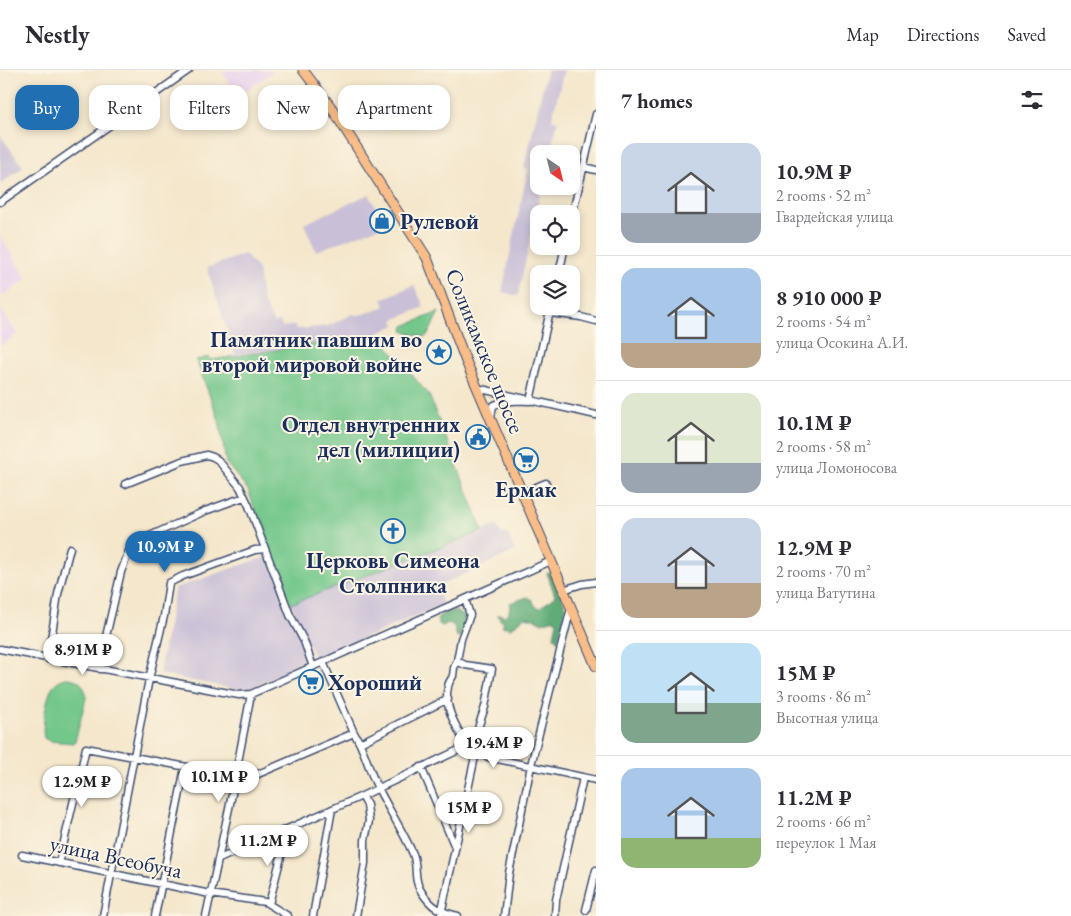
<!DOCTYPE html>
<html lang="en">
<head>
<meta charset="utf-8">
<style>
  :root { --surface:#fff; --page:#f7f7f7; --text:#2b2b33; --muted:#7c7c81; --line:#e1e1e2; --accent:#1f6fb2 }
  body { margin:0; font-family:"EB Garamond",serif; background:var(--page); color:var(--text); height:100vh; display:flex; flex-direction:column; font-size:19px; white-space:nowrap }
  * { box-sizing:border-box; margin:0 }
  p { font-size:16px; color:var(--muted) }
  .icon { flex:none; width:28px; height:28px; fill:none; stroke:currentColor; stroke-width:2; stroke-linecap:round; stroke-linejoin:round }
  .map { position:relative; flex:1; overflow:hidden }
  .sheet { display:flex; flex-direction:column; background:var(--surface); width:475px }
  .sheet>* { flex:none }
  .top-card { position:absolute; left:15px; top:15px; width:475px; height:45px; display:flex; gap:10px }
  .needle { width:32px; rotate:145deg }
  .buttons { position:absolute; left:530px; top:75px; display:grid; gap:10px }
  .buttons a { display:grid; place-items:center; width:50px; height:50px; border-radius:10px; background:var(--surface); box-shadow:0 2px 8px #0003; font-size:25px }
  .price { position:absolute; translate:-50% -42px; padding:0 11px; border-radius:18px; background:#fff; color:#222; font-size:16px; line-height:32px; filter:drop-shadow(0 1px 2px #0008) }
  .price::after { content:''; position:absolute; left:50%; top:30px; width:15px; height:11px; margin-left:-8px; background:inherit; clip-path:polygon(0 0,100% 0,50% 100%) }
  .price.active { background:var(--accent); color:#fff }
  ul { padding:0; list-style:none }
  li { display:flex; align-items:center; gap:15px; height:125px; padding:0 25px }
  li+li { border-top:1px solid var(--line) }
  li span { display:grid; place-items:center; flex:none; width:140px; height:100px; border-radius:15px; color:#555 }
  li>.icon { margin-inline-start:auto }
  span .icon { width:60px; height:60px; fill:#fffc; stroke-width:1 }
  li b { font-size:21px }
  h2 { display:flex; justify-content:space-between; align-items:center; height:60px; padding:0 25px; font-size:21px }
  .chip { padding:0 18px; border-radius:15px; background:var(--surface); box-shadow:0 2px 8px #0003; font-size:18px; line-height:45px }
  .chip.active { background:var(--accent); color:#fff }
  header { display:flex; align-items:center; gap:30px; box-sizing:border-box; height:70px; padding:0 25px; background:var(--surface); border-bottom:1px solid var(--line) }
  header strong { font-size:24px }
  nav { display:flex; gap:28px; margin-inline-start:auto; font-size:18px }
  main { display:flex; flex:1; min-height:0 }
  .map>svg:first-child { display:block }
</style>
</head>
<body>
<header>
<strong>Nestly</strong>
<nav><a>Map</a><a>Directions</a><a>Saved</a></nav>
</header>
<main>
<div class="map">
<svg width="596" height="846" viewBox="0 0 596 846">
  <rect width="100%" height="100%" fill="#fcf5e5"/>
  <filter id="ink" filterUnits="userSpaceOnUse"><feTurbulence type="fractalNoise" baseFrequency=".02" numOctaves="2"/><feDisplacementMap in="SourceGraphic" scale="10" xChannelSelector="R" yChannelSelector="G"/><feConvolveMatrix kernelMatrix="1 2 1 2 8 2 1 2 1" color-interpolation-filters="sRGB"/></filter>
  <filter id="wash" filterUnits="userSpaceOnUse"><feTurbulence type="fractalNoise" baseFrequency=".0096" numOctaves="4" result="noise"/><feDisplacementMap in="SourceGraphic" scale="20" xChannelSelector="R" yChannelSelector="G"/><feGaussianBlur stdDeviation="1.12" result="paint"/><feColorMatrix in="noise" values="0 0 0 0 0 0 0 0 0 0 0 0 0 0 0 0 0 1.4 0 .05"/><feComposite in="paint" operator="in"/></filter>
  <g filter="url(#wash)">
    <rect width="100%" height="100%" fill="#f4e7cc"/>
    <!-- built -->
    <path fill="#e9d2ed" d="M 227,0 L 270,0 L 272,3 L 237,27 L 223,3 Z
      M 0,165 L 27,209 L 0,228 Z
      M 0,237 L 17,264 L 0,276 Z"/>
    <!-- industrial -->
    <path fill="#c9bfd7" d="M 547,0 L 564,0 L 552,49 L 558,52 L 549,84 L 539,84 L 539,116 L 542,116 L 518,226 L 502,222 L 528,99 L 524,98 Z
      M 0,65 L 23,97 L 0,114 Z
      M 369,124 L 385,155 L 316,181 L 304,154 Z
      M 245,184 L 258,200 L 262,229 L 274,253 L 280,251 L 282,257 L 295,255 L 296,259 L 328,256 L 349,246 L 351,244 L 359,245 L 377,240 L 385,236 L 382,229 L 414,215 L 424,237 L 393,250 L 395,255 L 377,264 L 235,285 L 207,198 Z
      M 497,455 L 501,464 L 507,463 L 515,481 L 436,517 L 443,534 L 315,590 L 291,534 Z
      M 268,486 L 312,590 L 245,621 L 159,604 L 175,518 Z"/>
    <!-- green -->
    <path fill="#73c78b" stroke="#477b74" d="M 439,242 L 428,265 L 424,267 L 403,261 L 404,256 Z
      M 377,264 L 429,325 L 483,461 L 291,534 L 285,523 L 248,420 L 226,393 L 219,350 L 196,290 L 208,287 L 211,290 Z
      M 67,608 C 79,608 86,616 86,628 L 76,668 L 74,673 L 49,671 L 44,668 C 41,658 47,624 53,616 C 57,611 61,609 67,608 Z"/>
    <!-- forest -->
    <path fill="#5eac77" stroke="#3c6e6a" d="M 547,503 L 551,503 L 566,537 L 558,571 L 554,567 L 557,551 L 554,549 L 542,553 L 535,549 L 524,547 L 516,555 L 510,558 L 502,556 L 504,552 L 500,550 L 498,544 L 505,546 L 509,542 L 510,533 L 527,527 L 532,530 L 536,537 L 540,538 L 555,526 Z
      M 454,540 L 464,546 L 465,550 L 460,567 L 457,567 L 454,556 L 449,553 L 442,556 L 439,554 L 437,548 L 442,544 Z"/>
  </g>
  <g filter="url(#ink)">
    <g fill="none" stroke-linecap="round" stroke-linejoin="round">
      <defs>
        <path id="minor" d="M 583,97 L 596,100
          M 0,132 L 189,0
          M 571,150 L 596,44
          M 559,204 L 565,176
          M 550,243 L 581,247 L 596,251
          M 477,318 L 596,345
          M 491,347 L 493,336 C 503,329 518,331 530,331 L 551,236
          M 125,414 L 182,391 L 207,385 L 213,387 L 218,390 L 240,417 L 249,436 L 290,545 L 304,571 L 313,597
          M 522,423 L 546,413
          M 563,520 L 582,514 L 596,512
          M 465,529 L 470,545 L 461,569 L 457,591 L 465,595 L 492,599 L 485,637 L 479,655 L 473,680
          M 0,579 L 239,625 L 251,624 L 551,491
          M 48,589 L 58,524 L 70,478
          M 457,591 C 453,596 454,600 453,606 C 451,610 448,613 448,617 C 443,638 458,659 467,676
          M 323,592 L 354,663 C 364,678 368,697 375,712 C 387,737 402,759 413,784 C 418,796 413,810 421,821 C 431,837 440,842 458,846
          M 100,599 L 104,575 L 121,502 L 129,481 L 141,470 L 205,441 L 244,427
          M 360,673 L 448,629
          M 474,680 L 488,687 L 596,710
          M 421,697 L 455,777
          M 22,785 L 210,824 L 265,832 L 288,846
          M 219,789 L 362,726 L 467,676
          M 59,793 L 86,678 L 235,706 L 244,710 L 354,663
          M 269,834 L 284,775 L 282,761
          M 586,840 L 596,800
          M 441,844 L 476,682
          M 103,846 L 149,609 L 164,546 L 169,513 L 183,506 L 255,480 L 265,479
          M 155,846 L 185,698
          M 206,846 L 231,729 L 251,624
          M 313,846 L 332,739
          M 356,846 L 365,793 L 365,770 L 369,751 L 367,735 L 362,726
          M 504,846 L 509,803 L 532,691 L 571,538
          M 555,846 L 556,830 L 583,708"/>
        <path id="highway" d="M 303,0 L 331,37 L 427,188 L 465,289 L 596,596"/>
      </defs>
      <!-- minor casing -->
      <use href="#minor" stroke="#3c4b6e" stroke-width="9"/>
      <!-- highway casing -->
      <use href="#highway" stroke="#3c4b6e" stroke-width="11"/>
      <!-- minor -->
      <use href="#minor" stroke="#fff" stroke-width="6"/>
      <!-- highway -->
      <use href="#highway" stroke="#f8bd88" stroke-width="9"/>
    </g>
  </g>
  <!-- icons -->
  <defs>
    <symbol id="shop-ring" viewBox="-11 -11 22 22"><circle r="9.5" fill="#fcf5e5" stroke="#1f6fb2" stroke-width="1.5"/><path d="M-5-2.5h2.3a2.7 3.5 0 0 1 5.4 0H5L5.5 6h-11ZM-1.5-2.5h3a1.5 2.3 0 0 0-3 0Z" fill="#1f6fb2"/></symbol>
    <symbol id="sight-ring" viewBox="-11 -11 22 22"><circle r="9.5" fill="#fcf5e5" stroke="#1f6fb2" stroke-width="1.5"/><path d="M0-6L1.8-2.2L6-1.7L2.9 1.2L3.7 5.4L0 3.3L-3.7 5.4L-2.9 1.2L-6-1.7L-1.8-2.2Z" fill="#1f6fb2"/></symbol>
    <symbol id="civic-ring" viewBox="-11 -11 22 22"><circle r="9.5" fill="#fcf5e5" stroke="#1f6fb2" stroke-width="1.5"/><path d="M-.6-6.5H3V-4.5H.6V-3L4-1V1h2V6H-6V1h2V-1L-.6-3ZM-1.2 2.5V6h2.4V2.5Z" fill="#1f6fb2"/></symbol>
    <symbol id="supermarket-ring" viewBox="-11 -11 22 22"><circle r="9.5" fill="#fcf5e5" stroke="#1f6fb2" stroke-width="1.5"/><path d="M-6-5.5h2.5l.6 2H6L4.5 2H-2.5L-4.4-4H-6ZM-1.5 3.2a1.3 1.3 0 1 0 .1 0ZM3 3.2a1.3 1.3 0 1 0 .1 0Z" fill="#1f6fb2"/></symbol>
    <symbol id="church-ring" viewBox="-11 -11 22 22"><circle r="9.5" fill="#fcf5e5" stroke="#1f6fb2" stroke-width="1.5"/><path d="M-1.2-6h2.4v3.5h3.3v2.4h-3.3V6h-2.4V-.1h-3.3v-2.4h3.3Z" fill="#1f6fb2"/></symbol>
  </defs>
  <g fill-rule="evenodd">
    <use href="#shop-ring" x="368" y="137" width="28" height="28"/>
    <use href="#sight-ring" x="425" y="268" width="28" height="28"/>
    <use href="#civic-ring" x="464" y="353" width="28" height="28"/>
    <use href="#supermarket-ring" x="512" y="376" width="28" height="28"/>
    <use href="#church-ring" x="379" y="447" width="28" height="28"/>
    <use href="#supermarket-ring" x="297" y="598" width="28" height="28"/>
  </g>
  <g text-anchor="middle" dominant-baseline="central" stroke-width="4" stroke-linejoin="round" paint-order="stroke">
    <!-- poi labels -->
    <g font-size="22" font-weight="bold" fill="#1b2f5e" stroke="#fcf5e5" text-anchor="start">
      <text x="400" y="151">Рулевой</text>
      <text x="422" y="269" text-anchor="end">Памятник павшим во<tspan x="422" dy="25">второй мировой войне</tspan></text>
      <text x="460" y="354" text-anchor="end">Отдел внутренних<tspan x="460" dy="25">дел (милиции)</tspan></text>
      <text x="526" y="419" text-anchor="middle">Ермак</text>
      <text x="393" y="490" text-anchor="middle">Церковь Симеона<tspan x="393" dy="25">Столпника</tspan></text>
      <text x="328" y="612">Хороший</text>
    </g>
    <!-- street labels -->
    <g font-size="22" fill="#1b2f5e" stroke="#fcf5e5">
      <text transform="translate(485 281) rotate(68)">Соликамское шоссе</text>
      <text transform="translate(116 787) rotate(12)">улица Всеобуча</text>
    </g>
  </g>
</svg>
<div class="buttons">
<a><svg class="needle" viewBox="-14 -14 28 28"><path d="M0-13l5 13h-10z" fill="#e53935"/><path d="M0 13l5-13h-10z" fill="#7c7c81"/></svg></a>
<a><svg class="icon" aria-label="locate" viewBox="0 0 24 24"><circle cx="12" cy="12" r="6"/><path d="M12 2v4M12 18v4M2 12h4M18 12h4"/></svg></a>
<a><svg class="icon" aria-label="layers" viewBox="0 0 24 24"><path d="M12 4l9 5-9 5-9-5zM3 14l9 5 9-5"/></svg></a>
</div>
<b class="price active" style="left:165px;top:503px">10.9M ₽</b>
<b class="price" style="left:83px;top:606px">8.91M ₽</b>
<b class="price" style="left:494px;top:699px">19.4M ₽</b>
<b class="price" style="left:219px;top:733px">10.1M ₽</b>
<b class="price" style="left:82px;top:738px">12.9M ₽</b>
<b class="price" style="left:469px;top:764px">15M ₽</b>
<b class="price" style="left:268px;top:797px">11.2M ₽</b>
<div class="top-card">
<a class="chip active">Buy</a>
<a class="chip">Rent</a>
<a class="chip">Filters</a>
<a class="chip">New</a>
<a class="chip">Apartment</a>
</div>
</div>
<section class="sheet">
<h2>7 homes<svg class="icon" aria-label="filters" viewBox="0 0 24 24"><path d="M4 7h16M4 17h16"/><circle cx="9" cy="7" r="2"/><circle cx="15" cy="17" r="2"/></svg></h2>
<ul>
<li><span style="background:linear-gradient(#c9d6e8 70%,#9aa5b1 0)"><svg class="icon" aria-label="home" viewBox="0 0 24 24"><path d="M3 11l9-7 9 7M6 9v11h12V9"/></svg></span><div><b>10.9M ₽</b><p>2 rooms · 52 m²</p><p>Гвардейская улица</p></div></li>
<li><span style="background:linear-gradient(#a9c7e8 75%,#b9a48a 0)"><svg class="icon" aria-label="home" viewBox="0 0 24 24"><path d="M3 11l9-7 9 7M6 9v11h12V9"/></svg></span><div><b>8 910 000 ₽</b><p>2 rooms · 54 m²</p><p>улица Осокина А.И.</p></div></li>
<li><span style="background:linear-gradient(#dfe7d0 70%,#9aa5b1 0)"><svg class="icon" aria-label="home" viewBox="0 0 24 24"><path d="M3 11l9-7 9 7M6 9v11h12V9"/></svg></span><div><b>10.1M ₽</b><p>2 rooms · 58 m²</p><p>улица Ломоносова</p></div></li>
<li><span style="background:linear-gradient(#c9d6e8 65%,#b9a48a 0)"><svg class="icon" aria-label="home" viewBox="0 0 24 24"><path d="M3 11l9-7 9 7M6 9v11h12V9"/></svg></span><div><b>12.9M ₽</b><p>2 rooms · 70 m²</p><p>улица Ватутина</p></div></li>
<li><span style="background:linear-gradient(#bfe0f5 60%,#7fa58c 0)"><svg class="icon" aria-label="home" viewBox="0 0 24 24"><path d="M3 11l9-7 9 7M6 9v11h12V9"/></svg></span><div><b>15M ₽</b><p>3 rooms · 86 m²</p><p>Высотная улица</p></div></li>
<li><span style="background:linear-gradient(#a9c7e8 70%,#8fb573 0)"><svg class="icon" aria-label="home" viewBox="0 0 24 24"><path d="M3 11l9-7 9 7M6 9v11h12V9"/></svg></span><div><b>11.2M ₽</b><p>2 rooms · 66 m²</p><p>переулок 1 Мая</p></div></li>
</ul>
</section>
</main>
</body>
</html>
